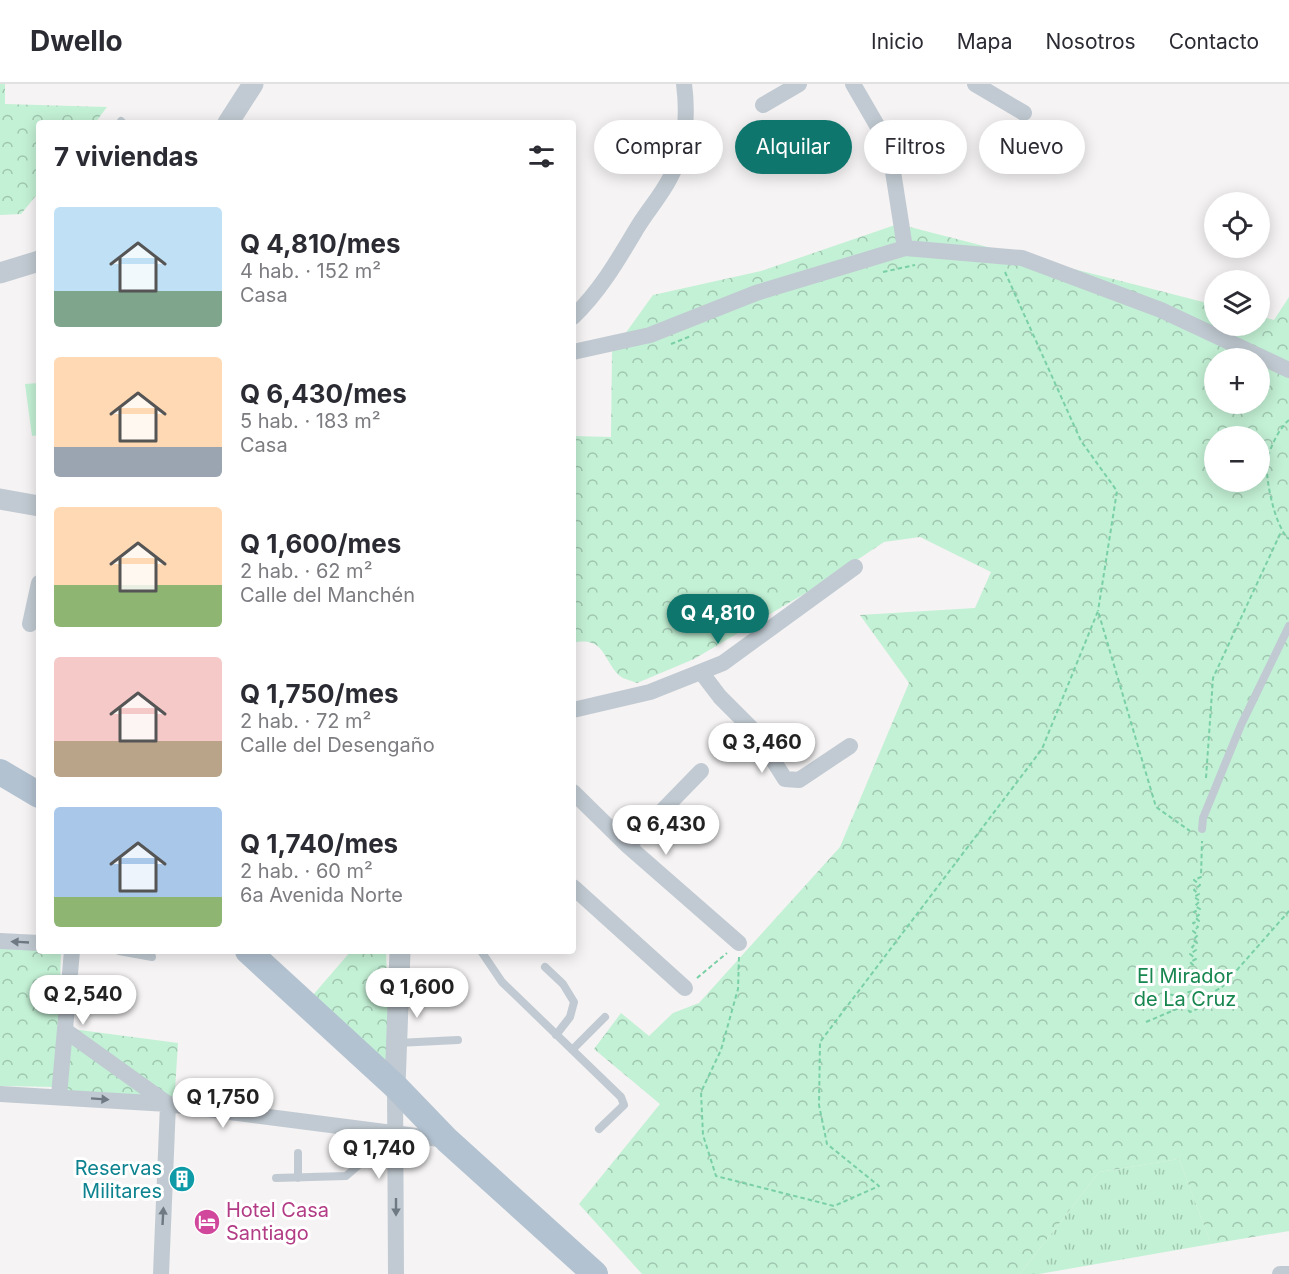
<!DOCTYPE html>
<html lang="es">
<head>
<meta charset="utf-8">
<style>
  :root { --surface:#fff; --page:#f7f7f7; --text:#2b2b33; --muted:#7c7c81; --line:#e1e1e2; --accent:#0f766e }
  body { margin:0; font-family:Inter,sans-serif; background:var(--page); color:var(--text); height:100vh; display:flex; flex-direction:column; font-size:22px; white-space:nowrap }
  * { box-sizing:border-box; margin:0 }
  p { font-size:20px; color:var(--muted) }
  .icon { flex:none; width:33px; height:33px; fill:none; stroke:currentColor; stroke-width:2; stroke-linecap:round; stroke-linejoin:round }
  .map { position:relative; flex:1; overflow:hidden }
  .side { position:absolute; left:36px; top:36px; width:540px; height:834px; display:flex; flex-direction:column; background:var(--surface); border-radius:6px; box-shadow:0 3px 15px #0003 }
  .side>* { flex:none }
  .guide { position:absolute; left:594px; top:36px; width:570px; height:54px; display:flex; gap:12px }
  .fabs { position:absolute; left:1204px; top:108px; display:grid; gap:12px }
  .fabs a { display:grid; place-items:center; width:66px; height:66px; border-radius:50%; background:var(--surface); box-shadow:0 3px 15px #0003; font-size:30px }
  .price { position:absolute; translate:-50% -51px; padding:0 14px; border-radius:21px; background:#fff; color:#222; font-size:20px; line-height:39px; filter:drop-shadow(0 2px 3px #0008) }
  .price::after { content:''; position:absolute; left:50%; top:36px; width:18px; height:14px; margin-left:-9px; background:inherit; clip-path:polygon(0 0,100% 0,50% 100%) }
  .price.selected { background:var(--accent); color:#fff }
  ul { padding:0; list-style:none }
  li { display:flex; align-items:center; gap:18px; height:150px; padding:0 18px }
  li span { display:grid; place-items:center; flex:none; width:168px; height:120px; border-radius:6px; color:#555 }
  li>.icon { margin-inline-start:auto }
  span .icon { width:72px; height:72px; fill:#fffc; stroke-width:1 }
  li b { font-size:26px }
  h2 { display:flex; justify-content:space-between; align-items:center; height:72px; padding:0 18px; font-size:26px }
  .tag { padding:0 21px; border-radius:27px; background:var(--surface); box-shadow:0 3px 15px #0003; font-size:21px; line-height:54px }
  .tag.selected { background:var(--accent); color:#fff }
  header { display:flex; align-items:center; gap:36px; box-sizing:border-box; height:84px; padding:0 30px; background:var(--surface); border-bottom:2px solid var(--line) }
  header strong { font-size:28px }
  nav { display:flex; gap:33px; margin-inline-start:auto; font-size:21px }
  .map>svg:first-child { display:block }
</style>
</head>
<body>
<header>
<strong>Dwello</strong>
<nav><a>Inicio</a><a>Mapa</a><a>Nosotros</a><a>Contacto</a></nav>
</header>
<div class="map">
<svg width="1289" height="1190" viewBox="0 0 1289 1190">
  <defs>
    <pattern id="grass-tufts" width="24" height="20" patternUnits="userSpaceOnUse" patternTransform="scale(1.5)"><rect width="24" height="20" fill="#c3f1d5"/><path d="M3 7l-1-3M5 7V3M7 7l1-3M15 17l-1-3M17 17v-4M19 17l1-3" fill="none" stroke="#a0c6b0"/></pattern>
    <pattern id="forest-crowns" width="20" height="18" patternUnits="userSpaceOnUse" patternTransform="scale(1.5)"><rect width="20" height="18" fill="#c3f1d5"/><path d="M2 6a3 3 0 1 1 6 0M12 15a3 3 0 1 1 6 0" fill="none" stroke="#a0c6b0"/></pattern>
  </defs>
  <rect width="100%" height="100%" fill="#f5f3f3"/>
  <!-- grass -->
  <path fill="url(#grass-tufts)" d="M 1179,1075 L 1211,1160 L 1039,1190 L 1020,1190 L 1099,1088 Z"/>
  <!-- forest -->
  <path fill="url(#forest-crowns)" fill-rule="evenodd" d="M 0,0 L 5,0 L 5,20 L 107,23 L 95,39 L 39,39 L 39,108 L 21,130 L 0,131 Z
    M 898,140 L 1215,221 L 1215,242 L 1260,242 L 1260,232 L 1274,236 L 1289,213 L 1289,1147 L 1211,1160 L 1179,1075 L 1099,1088 L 1020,1190 L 642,1190 L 579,1120 L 660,1020 L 594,965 L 621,929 L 649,952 L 673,929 L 699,919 L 840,763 L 909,599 L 860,531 L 975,524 L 991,488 L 920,453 L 884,458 L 821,500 L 694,575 L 637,599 C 633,597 627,596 623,594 C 604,583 607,550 573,559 L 573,352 L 611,353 L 612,268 L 653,211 L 761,187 ZM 1215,274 L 1260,274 L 1260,320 L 1215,320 ZM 1215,352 L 1260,352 L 1260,398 L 1215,398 Z
    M 0,863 L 61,867 L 57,1003 L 0,1002 Z
    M 351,867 L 386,867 L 390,991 L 313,911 Z
    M 72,945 L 178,959 L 174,1021 Z
    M 69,955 L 155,1016 L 64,1006 Z"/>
  <!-- garden -->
  <path fill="#c3f1d5" d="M 39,299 L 39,351 L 32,352 L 25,300 Z"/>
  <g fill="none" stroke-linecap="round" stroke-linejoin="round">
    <!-- path -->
    <path stroke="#7ad0a6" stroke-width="2" stroke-dasharray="4.5 3" stroke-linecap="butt" d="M 883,188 L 915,181
      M 1005,188 L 1081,357 L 1117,407 L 1098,527
      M 671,260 L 691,252
      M 1289,336 C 1280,343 1272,360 1268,372 C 1263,389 1275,444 1289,455
      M 1206,694 L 1213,594 L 1281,448
      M 739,873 L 738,905 L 721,966 L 701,1008 L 703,1051 L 716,1092 L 834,1122 L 879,1102 L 827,1060 L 819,1021 L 820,958 L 1042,665 L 1098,527 L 1156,723 L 1190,747
      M 1192,889 L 1193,881 L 1190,878 L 1196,875 L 1190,870 L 1196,866 L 1192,863 L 1197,859 L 1193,856 L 1198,851 L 1193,847 L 1198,843 L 1193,839 L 1199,837 L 1195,833 L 1199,831 L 1194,828 L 1200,825 L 1195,822 L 1200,817 L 1194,813 L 1199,810 L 1194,806 L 1200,801 L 1194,796 L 1201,793 L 1202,757
      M 697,894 L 727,869
      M 1182,913 L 1184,922 L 1190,928 L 1197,925 L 1201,915 L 1222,903 L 1289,827
      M 1182,913 L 1168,910 L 1168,889 L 1214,890 L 1226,897
      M 1182,913 L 1185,909 L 1193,907 L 1201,914
      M 1146,938 L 1184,922"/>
    <!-- service -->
    <path stroke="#c1cad2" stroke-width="8" d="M 121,37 L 123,39
      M 1202,745 L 1203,734 L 1241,641 L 1289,542
      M 119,867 L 152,873
      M 481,867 L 502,898 L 621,1013 L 624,1021 L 599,1045
      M 545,883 L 563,900 L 574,918 L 570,933 L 556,951
      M 397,959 L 458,956
      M 572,966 L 605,933
      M 276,1094 L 346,1092 L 395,1050
      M 298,1094 L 298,1069"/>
    <!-- minor -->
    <path stroke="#c1cad2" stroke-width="16" d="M 853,0 L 889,62 L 905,164
      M 975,0 L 1024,29
      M 763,21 L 799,0
      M 573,233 C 600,207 618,176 637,144 C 647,127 661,112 670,94 C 686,67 688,30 684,0
      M 573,268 L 650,251 L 756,209 L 905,164 L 1022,174 L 1161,226 L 1289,286
      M 30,540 L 39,499
      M 701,588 L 720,613 L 756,649 L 785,695 L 799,696 L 850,662
      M 573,626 L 650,608 L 723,579 L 855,483
      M 573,708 L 628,762 L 739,859
      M 628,762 L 701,687
      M 573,803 L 685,904
      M 0,857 L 39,859
      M 66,947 L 168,1020 L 161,1190
      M 395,1002 L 396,1190
      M 0,1010 L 168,1020 L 447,1056
      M 59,1012 L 72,867
      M 1280,1190 L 1289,1190"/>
    <!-- tertiary -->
    <path stroke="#c1cad2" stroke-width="21" d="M 228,39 L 253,0
      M 0,189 L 39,177
      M 0,415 L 39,422
      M 395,1002 L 400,867"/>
    <!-- primary -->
    <path stroke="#b3c2d1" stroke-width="26" d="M 0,688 L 39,711
      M 248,867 L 395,1002 L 447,1056 L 595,1190"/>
  </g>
  <!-- one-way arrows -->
  <defs><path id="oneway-solid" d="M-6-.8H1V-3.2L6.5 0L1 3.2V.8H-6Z" transform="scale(1.5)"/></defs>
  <g fill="#6e7983">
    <use href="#oneway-solid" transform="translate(20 858) rotate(-177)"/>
    <use href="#oneway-solid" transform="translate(100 1015) rotate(4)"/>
    <use href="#oneway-solid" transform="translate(396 1123) rotate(90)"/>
    <use href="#oneway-solid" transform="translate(163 1132) rotate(-87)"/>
  </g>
  <!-- icons -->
  <defs>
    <symbol id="building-disc" viewBox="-11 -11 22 22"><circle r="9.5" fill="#0f9aa8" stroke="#fff"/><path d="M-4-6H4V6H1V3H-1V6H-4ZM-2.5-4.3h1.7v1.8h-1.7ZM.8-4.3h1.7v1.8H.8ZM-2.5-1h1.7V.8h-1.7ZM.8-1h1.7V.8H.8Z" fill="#fff"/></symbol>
    <symbol id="hotel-disc" viewBox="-11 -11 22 22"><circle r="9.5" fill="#d1479c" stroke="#fff"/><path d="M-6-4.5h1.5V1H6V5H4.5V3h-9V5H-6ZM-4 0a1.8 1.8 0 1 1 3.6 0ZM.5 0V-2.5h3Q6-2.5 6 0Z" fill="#fff"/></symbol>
  </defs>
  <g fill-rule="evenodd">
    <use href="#building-disc" x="167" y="1080" width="30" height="30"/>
    <use href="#hotel-disc" x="192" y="1123" width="30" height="30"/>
  </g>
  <g text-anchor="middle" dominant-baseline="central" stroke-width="6" stroke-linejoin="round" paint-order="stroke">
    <!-- park labels -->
    <g font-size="20" fill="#17864f" stroke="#fff">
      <text x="1185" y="892">El Mirador<tspan x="1185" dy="23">de La Cruz</tspan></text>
    </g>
    <!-- culture labels -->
    <g font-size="20" fill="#0d838f" stroke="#fff" text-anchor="end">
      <text x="162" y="1084">Reservas<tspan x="162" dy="23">Militares</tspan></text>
    </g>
    <!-- hotel labels -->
    <g font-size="20" fill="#b23c85" stroke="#fff" text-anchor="start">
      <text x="226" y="1126">Hotel Casa<tspan x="226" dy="23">Santiago</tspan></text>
    </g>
  </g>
</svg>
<div class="fabs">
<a><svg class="icon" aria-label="locate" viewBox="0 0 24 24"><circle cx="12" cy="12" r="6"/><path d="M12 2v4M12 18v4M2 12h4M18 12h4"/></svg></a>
<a><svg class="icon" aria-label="layers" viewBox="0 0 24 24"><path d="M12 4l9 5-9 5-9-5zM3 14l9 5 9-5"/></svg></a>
<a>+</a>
<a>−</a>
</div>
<b class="price selected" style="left:718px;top:561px">Q 4,810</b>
<b class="price" style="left:762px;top:690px">Q 3,460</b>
<b class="price" style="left:666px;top:772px">Q 6,430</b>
<b class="price" style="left:417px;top:935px">Q 1,600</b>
<b class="price" style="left:83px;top:942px">Q 2,540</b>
<b class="price" style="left:223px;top:1045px">Q 1,750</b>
<b class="price" style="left:379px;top:1096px">Q 1,740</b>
<div class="guide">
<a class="tag">Comprar</a>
<a class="tag selected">Alquilar</a>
<a class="tag">Filtros</a>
<a class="tag">Nuevo</a>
</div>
<section class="side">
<h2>7 viviendas<svg class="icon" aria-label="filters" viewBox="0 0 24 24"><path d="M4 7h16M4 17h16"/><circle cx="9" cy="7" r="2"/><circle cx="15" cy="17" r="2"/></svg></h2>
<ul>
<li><span style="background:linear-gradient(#bfe0f5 70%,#7fa58c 0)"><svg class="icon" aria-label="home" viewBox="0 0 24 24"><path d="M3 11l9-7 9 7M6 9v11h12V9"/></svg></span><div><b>Q 4,810/mes</b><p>4 hab. · 152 m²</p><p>Casa</p></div></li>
<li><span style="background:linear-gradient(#ffd9b3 75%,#9aa5b1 0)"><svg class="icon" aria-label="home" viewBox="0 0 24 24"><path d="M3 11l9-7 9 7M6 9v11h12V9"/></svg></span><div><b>Q 6,430/mes</b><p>5 hab. · 183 m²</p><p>Casa</p></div></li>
<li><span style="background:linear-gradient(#ffd9b3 65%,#8fb573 0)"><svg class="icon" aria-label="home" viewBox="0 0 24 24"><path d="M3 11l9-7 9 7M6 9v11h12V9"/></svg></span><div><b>Q 1,600/mes</b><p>2 hab. · 62 m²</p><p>Calle del Manchén</p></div></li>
<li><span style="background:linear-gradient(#f6c9c9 70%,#b9a48a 0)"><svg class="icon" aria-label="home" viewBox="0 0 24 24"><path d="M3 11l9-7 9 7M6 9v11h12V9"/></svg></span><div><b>Q 1,750/mes</b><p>2 hab. · 72 m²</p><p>Calle del Desengaño</p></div></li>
<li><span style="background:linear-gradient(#a9c7e8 75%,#8fb573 0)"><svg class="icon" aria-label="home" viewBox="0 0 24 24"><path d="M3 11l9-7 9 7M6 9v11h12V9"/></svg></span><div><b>Q 1,740/mes</b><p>2 hab. · 60 m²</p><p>6a Avenida Norte</p></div></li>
</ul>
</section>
</div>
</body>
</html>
